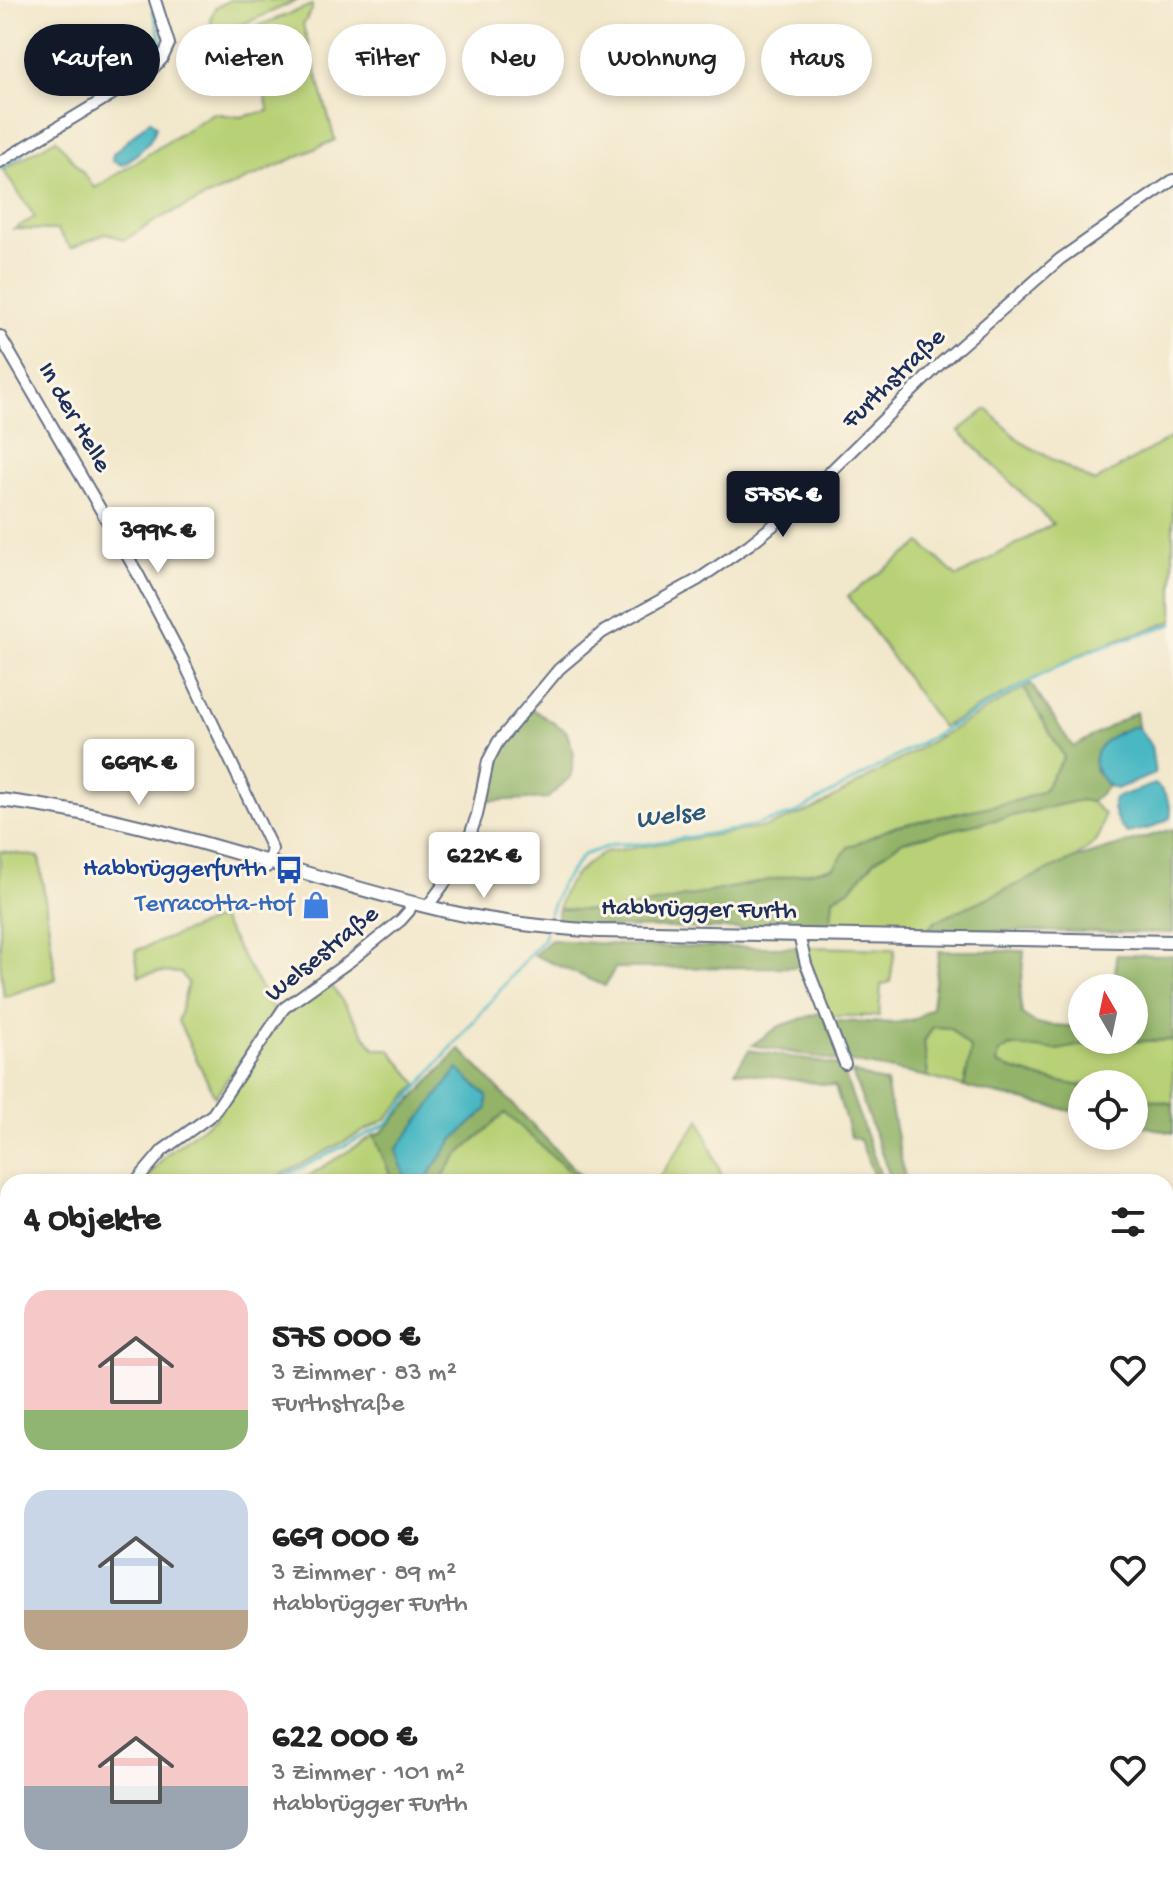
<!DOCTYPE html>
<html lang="de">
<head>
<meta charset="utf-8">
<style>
  :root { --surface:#fff; --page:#f2f2f2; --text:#222; --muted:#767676; --accent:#111827 }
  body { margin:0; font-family:"Gochi Hand",sans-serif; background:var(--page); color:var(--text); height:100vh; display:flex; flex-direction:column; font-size:30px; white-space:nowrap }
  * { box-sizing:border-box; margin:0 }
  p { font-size:26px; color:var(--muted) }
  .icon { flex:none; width:44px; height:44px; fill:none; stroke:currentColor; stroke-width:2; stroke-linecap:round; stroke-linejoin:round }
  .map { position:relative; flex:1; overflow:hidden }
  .side { position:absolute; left:0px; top:1174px; width:1174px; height:712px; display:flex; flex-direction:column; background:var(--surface); border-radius:24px 24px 0 0; box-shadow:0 4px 12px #0003 }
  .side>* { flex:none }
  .top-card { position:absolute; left:24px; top:24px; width:1126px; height:72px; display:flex; gap:16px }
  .needle { width:52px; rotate:351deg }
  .fabs { position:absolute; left:1068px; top:974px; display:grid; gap:16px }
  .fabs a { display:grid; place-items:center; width:80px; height:80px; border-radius:50%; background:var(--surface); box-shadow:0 4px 12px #0003; font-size:40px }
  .price { position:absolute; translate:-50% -68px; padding:0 18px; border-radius:8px; background:#fff; color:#222; font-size:26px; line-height:52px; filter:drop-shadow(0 2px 4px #0008) }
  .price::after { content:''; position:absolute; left:50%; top:48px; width:24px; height:18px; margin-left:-12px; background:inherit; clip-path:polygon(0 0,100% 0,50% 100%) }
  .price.on { background:var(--accent); color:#fff }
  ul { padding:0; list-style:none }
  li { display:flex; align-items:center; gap:24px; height:200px; padding:0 24px }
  li span { display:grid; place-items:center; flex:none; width:224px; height:160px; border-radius:24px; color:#555 }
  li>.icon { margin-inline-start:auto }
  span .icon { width:96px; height:96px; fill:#fffc; stroke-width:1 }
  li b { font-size:34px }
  h2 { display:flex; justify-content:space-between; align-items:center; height:96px; padding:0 24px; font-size:34px }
  .tag { padding:0 28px; border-radius:36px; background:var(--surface); box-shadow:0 4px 12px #0003; font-size:28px; line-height:72px }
  .tag.on { background:var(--accent); color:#fff }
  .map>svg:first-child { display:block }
</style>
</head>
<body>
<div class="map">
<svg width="1173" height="1886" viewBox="0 0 1173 1886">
  <rect width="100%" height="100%" fill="#fcf5e5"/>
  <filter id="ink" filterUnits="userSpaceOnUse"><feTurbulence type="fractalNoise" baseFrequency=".0125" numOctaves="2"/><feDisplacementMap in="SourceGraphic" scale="16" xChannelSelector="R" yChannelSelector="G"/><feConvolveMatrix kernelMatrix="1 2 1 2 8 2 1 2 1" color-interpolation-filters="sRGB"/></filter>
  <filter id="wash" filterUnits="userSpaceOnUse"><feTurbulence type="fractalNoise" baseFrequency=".006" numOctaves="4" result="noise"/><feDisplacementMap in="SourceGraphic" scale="32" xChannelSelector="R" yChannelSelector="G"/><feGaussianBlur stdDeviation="1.8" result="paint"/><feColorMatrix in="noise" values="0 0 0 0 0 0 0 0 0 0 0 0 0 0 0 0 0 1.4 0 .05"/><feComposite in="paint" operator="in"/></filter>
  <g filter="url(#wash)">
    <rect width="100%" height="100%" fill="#f1e7cb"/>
    <!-- green -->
    <path fill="#b8d176" stroke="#6a806a" stroke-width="2" d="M 230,0 L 298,0 L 241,25 L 215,31 L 210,20 L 215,8 Z
      M 312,5 L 312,10 L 303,25 L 335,140 L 162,217 L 124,240 L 107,233 L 71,248 L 57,230 L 14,229 L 35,217 L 3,170 L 56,139 L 95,188 L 213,113 L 240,117 L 269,111 L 247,30 Z
      M 987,409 L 1021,442 L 1094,482 L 1173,436 L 1173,621 L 1093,648 L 942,727 L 848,596 L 921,543 L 957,577 L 1053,524 L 959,431 Z
      M 1024,688 L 1064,757 L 1043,791 L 1019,800 L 848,847 L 835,867 L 611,912 L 559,909 C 562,883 584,864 605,852 L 766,827 L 814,809 Z
      M 1081,800 L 1091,802 L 1104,814 C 1102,838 1092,847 1073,859 L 936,921 L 927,930 L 830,930 L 833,898 L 850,889 L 875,860 L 903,841 Z
      M 0,851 L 39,857 L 56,979 L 4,997 L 0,961 Z
      M 220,918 L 274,1011 L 215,1097 L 178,1021 L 188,983 L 181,973 L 156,972 L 139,976 L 135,951 Z
      M 807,947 L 895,949 L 890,982 L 881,985 L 879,1016 L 828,1016 L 808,962 Z
      M 329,982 L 374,1048 L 390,1050 L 418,1084 L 385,1120 L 281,1175 L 278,1182 L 144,1182 L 167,1154 L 215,1118 L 287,1008 Z
      M 933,1027 L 950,1028 L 972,1049 L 964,1087 L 928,1077 L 924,1042 Z
      M 1173,1040 L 1173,1104 L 1134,1096 L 1134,1084 L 1082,1084 L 1082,1086 L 1043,1079 L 996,1064 L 999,1053 L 1010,1046 L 1058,1049 L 1092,1043 Z
      M 505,1112 L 581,1182 L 439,1182 L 456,1157 Z
      M 700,1119 L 724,1182 L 656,1182 Z
      M 374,1135 L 393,1182 L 299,1182 Z
      M 8,1397 L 8,1630 L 0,1634 L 0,1404 Z
      M 8,1639 L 8,1878 L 95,1878 L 92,1886 L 0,1886 L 0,1643 Z
      M 362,1878 L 943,1878 L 937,1886 L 417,1886 Z"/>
    <!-- forest -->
    <path fill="#92b367" stroke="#567162" stroke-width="2" d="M 1031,684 L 1073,747 L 1136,712 L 1138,727 L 1131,727 L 1095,769 L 1108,786 L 1091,802 L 1081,800 L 903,841 L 875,860 L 850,889 L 833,898 L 830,930 L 609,927 L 556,921 L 559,909 L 611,912 L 834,867 L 848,847 L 896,826 L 1019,800 L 1043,791 L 1064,757 L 1024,688 Z
      M 532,709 L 566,731 L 574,753 L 571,776 L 548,798 L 490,801 L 488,768 L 502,736 Z
      M 1173,829 L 1173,933 L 927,930 L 936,921 L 1073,859 Z
      M 551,940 L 652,947 L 796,947 L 803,967 L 615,968 L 605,986 L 534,955 Z
      M 939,951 L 1024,951 L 1020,999 L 1022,1014 L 1037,1024 L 1082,1027 L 1082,1040 L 1134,1040 L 1134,988 L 1115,988 L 1116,955 L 1173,956 L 1173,1040 L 1092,1043 L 1058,1050 L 1010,1046 L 999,1053 L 997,1064 L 1043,1079 L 1082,1086 L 1082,1113 L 964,1087 L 971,1049 L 950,1028 L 933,1027 L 924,1041 L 928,1077 L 846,1061 L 831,1021 L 896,1023 L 915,1019 L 932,1007 Z
      M 822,1012 L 841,1062 L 752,1045 L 780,1026 Z
      M 460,1049 L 587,1182 L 581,1182 L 505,1113 L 456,1157 L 439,1182 L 424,1182 L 453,1140 L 487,1109 L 396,1150 L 407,1182 L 393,1182 L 374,1135 L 381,1133 Z
      M 749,1050 L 841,1066 L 883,1182 L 876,1182 L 860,1140 L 851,1137 L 835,1086 L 735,1071 Z
      M 852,1072 L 886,1083 L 905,1178 L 911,1182 L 892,1182 Z
      M 1134,1096 L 1173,1104 L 1173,1133 L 1134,1124 Z"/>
    <!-- water -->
    <path fill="#4ab8c3" stroke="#327490" stroke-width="2" d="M 150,120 L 156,126 C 153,143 136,155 123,165 L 112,161 L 113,154 Z
      M 1131,727 L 1138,727 L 1151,746 L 1155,774 L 1116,789 C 1109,787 1106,784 1101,777 C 1082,752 1109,736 1131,727 Z
      M 1155,784 C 1165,791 1173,806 1170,818 L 1151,828 L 1127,833 C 1118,826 1110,809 1114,798 Z
      M 458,1069 L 487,1096 L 487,1109 L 453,1140 L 424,1182 L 407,1182 L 396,1150 Z"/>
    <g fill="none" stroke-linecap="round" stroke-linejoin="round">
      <!-- stream -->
      <path stroke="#4ab8c3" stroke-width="3" d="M 153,11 L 162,43 L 161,51
        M 124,81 L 152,63
        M 0,169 L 23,154
        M 546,923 L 561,884 L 583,855 L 615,844 L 647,844 L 744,828 L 794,814 L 1047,672 L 1094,649 L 1173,624
        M 281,1182 L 283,1177 L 387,1124 L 544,938 L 545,931
        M 0,1638 L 8,1634"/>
    </g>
  </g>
  <g filter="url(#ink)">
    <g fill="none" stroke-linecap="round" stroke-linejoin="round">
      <defs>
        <path id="minor" d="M 0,162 L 149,72 L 162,59 L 169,44 L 155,0
          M 0,336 L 139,576 L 182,658 L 272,849 L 267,867
          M 427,907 L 449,877 L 466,847 L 477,815 L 488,761 L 498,742 L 559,669 L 603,632 L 699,579 L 750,544 L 786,515 L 942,362 L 1060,259 L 1173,180
          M 799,935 L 806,964 L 845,1064
          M 136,1182 L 163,1150 L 213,1114 L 284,1008 L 350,961 L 401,920 L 409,911 L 412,903
          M 0,1331 L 8,1325"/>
        <path id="tertiary" d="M 0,800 C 146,817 283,871 425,906 C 482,921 541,927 599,931 L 1173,942"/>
      </defs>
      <!-- minor casing -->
      <use href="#minor" stroke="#666f84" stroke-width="14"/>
      <!-- tertiary casing -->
      <use href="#tertiary" stroke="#666f84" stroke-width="16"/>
      <!-- minor -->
      <use href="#minor" stroke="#fff" stroke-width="10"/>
      <!-- tertiary -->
      <use href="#tertiary" stroke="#fff" stroke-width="12"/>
    </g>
  </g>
  <!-- icons -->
  <defs>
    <symbol id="bus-bare" viewBox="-9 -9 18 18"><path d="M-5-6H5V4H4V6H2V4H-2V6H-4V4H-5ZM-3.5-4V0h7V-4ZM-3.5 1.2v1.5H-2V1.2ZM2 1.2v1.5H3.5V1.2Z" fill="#1a4fb4" stroke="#fcf5e5" stroke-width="2.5" paint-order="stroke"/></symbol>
    <symbol id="shop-bare" viewBox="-9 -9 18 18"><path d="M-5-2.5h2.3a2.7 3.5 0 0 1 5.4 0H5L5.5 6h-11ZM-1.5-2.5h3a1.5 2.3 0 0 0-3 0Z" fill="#3f7fe0" stroke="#fcf5e5" stroke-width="2.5" paint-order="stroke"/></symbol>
  </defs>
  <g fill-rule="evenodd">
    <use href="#bus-bare" x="269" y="850" width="40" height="40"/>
    <use href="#shop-bare" x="296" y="885" width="40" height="40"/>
  </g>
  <g text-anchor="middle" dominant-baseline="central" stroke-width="6" stroke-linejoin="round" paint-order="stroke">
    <!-- street labels -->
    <g font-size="26" fill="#1b2f5e" stroke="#fcf5e5">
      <text transform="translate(895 380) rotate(-44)">Furthstraße</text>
      <text transform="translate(73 418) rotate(60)">In der Helle</text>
      <text transform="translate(699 911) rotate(1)">Habbrügger Furth</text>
      <text transform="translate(323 955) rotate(-39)">Welsestraße</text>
    </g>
    <!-- transit labels -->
    <g font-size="26" fill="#164399" stroke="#fcf5e5" text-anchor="end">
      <text x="267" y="870">Habbrüggerfurth</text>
    </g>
    <!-- shop labels -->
    <g font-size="26" fill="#366cbe" stroke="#fcf5e5" text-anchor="end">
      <text x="294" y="905">Terracotta-Hof</text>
    </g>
    <!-- water labels -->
    <g font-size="28" font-style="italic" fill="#29587c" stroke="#fcf5e5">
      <text transform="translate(670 817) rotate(-7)">Welse</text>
    </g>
  </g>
</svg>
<div class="fabs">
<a><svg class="needle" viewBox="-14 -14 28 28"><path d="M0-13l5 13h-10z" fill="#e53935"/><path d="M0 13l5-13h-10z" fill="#767676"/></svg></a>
<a><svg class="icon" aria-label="locate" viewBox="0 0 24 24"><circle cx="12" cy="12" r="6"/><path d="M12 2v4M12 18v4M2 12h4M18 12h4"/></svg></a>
</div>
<b class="price on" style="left:783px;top:539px">575K €</b>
<b class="price" style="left:158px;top:575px">399K €</b>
<b class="price" style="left:139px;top:807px">669K €</b>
<b class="price" style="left:484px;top:900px">622K €</b>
<div class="top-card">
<a class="tag on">Kaufen</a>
<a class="tag">Mieten</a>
<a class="tag">Filter</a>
<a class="tag">Neu</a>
<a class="tag">Wohnung</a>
<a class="tag">Haus</a>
</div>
<section class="side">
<h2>4 Objekte<svg class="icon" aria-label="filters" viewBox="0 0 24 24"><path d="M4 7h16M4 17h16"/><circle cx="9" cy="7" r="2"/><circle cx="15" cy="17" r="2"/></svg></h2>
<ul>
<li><span style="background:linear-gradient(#f6c9c9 75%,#8fb573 0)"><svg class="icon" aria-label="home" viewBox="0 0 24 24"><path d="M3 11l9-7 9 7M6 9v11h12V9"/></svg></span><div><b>575 000 €</b><p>3 Zimmer · 83 m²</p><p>Furthstraße</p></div><svg class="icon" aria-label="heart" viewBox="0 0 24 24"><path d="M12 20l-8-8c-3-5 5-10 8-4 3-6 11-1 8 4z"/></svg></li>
<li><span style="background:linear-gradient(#c9d6e8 75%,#b9a48a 0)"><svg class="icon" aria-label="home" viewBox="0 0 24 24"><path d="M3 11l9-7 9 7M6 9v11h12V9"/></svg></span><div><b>669 000 €</b><p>3 Zimmer · 89 m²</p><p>Habbrügger Furth</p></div><svg class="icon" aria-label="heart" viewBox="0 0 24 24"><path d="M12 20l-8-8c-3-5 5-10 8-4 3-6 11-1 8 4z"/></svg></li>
<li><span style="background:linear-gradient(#f6c9c9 60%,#9aa5b1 0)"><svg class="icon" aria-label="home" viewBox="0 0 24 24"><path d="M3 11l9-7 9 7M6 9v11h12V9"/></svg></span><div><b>622 000 €</b><p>3 Zimmer · 101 m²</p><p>Habbrügger Furth</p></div><svg class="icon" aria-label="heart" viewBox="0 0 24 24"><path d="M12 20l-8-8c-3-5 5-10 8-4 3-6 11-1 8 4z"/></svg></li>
</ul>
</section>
</div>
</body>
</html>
